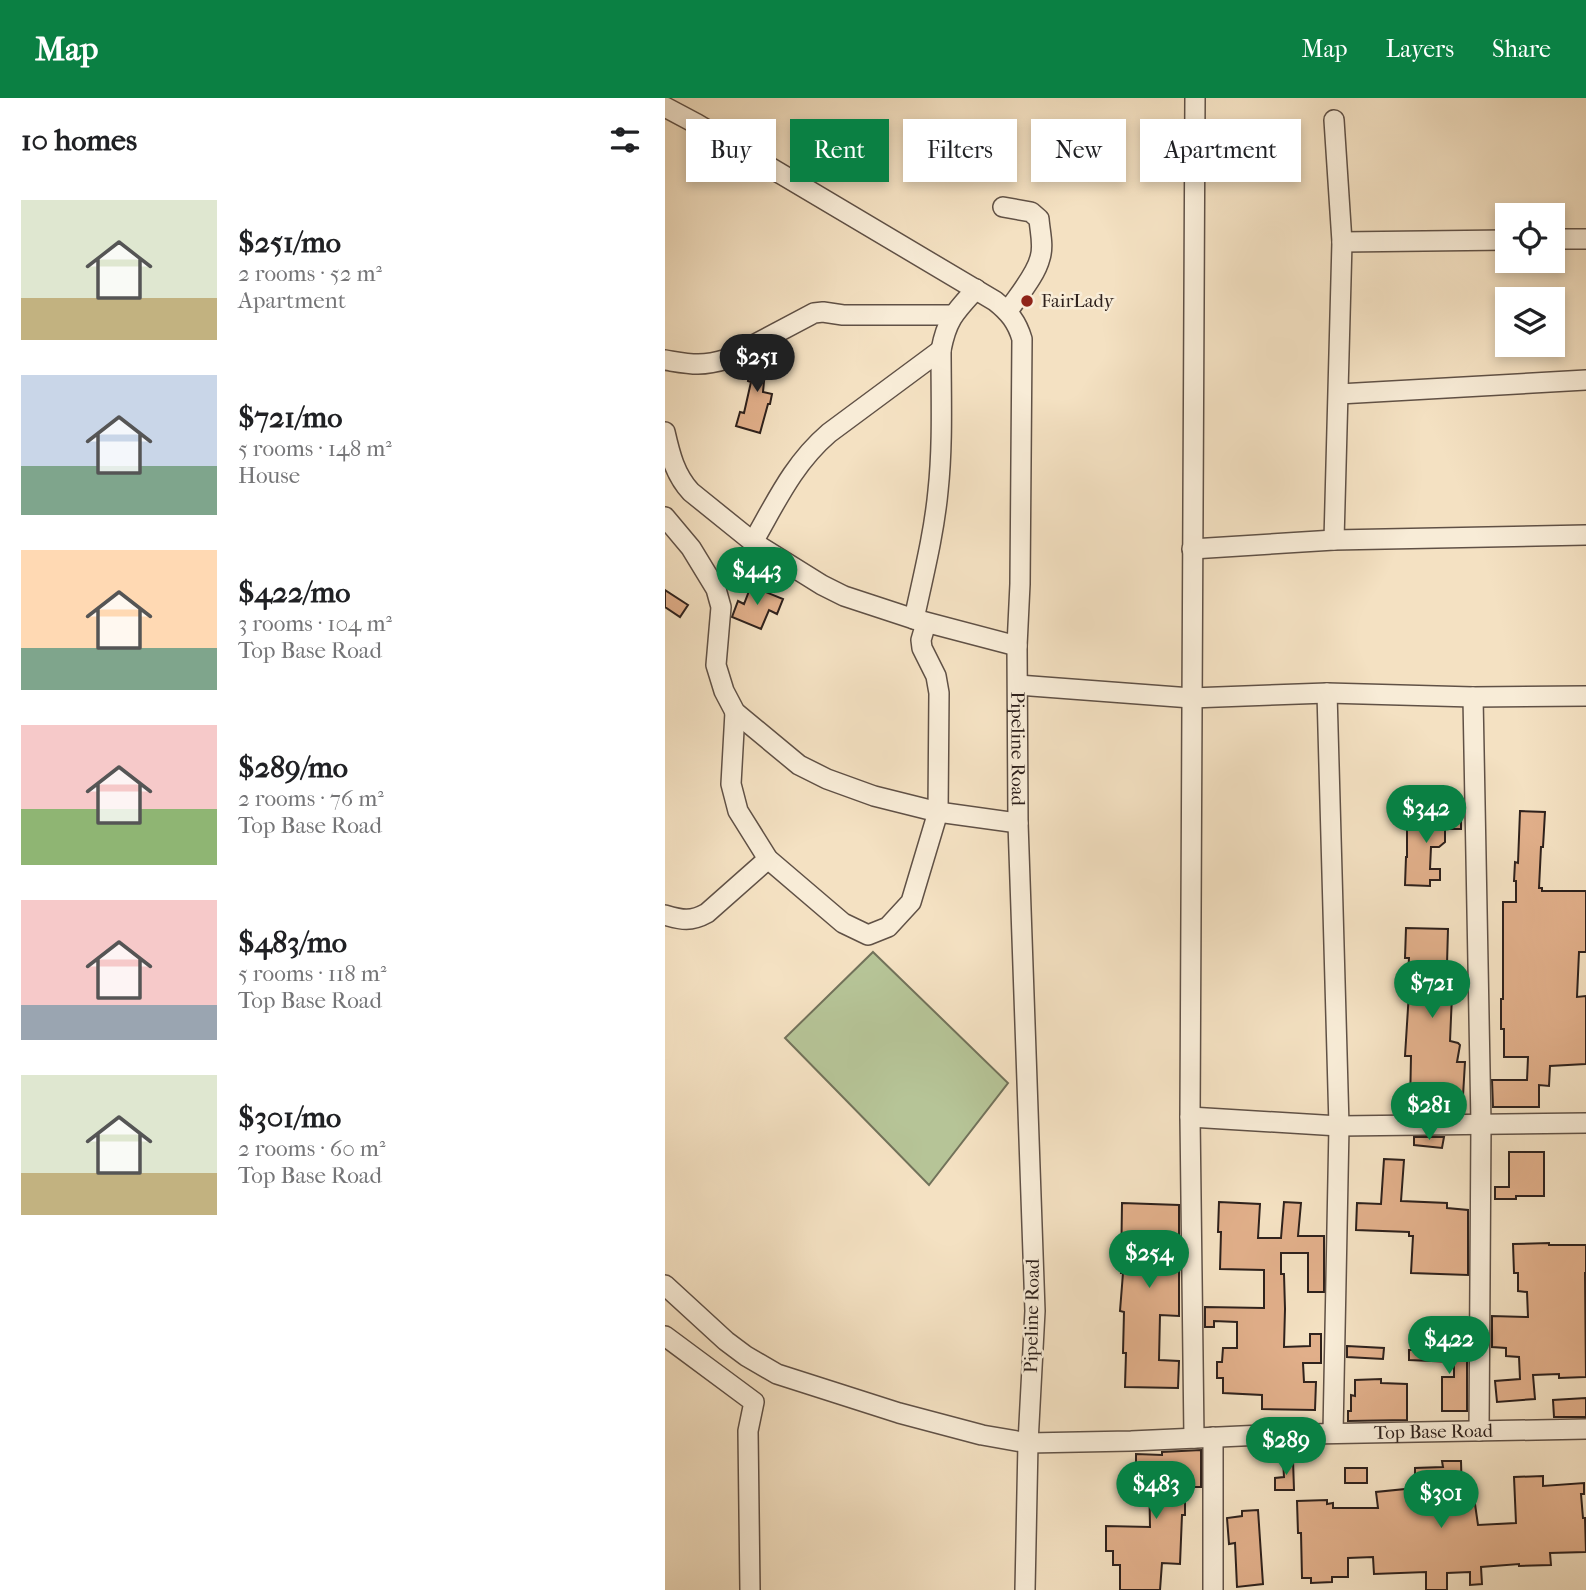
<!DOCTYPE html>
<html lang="en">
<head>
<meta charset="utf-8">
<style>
  :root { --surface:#fff; --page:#f2f2f2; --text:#202124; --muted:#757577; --accent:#0b8043 }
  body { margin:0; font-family:"IM FELL French Canon",serif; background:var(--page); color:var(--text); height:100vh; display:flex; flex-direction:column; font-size:26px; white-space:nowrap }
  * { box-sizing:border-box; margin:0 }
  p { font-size:23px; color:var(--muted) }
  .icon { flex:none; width:38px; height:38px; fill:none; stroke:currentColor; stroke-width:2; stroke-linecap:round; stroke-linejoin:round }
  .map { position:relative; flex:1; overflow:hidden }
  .panel { display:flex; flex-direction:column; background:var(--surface); width:665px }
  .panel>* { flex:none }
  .guide { position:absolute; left:21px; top:21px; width:665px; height:63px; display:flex; gap:14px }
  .tools { position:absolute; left:830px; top:105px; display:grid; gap:14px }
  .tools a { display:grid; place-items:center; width:70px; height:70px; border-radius:0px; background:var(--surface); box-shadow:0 4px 10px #0003; font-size:35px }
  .price { position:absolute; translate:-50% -60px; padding:0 16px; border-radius:24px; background:var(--accent); color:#fff; font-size:23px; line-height:46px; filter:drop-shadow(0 2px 4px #0008) }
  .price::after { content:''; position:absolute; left:50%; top:42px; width:21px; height:16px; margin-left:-10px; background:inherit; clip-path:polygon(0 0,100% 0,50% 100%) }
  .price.current { background:#222; color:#fff }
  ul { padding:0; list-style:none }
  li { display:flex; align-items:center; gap:21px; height:175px; padding:0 21px }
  li span { display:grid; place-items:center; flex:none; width:196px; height:140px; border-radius:0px; color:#555 }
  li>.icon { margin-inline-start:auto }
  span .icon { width:84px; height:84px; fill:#fffc; stroke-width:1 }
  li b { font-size:30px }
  h2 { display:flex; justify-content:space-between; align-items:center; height:84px; padding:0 21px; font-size:30px }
  .chip { padding:0 24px; border-radius:0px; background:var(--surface); box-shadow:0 4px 10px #0003; font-size:24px; line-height:63px }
  .chip.current { background:var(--accent); color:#fff }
  header { display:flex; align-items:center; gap:42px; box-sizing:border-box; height:98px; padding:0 35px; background:var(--accent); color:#fff }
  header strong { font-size:33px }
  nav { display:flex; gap:38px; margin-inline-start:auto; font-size:24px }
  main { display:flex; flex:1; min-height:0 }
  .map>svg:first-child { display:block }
</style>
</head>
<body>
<header>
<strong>Map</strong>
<nav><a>Map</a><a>Layers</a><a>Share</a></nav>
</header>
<main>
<section class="panel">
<h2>10 homes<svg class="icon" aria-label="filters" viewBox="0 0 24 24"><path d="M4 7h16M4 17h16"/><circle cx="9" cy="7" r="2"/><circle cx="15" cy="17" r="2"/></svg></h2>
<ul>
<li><span style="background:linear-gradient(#dfe7d0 70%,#c2b280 0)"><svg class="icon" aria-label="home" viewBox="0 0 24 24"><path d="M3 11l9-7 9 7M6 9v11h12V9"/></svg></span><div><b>$251/mo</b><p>2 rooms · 52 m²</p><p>Apartment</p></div></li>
<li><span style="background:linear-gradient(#c9d6e8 65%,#7fa58c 0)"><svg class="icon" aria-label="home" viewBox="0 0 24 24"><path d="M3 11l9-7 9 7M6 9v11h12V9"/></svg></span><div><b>$721/mo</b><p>5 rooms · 148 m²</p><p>House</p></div></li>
<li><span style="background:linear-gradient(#ffd9b3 70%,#7fa58c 0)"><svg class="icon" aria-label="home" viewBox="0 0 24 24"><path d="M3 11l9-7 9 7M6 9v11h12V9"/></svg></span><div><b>$422/mo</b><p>3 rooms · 104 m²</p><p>Top Base Road</p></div></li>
<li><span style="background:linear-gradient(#f6c9c9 60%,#8fb573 0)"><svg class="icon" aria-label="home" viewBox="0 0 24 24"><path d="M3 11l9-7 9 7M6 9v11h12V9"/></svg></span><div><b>$289/mo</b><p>2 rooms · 76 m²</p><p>Top Base Road</p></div></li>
<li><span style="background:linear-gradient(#f6c9c9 75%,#9aa5b1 0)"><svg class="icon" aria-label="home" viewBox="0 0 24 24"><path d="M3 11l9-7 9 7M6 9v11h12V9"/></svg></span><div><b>$483/mo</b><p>5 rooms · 118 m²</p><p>Top Base Road</p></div></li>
<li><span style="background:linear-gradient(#dfe7d0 70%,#c2b280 0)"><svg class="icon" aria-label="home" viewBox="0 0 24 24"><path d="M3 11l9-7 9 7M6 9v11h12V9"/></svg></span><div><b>$301/mo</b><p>2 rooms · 60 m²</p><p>Top Base Road</p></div></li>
</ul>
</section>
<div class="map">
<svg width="921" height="1492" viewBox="0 0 921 1492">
  <rect width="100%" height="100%" fill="#f4e1c2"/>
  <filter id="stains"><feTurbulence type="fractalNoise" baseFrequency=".00286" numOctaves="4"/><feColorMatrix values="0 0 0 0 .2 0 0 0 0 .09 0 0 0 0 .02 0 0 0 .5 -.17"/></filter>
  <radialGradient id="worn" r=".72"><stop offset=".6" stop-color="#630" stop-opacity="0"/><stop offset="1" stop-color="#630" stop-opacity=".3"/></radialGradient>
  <!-- green -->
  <path fill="#b6c497" stroke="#72725a" stroke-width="2" d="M 208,854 L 343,985 L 264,1087 L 120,940 Z"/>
  <!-- building -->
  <path fill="#e1af8a" stroke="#2e211c" stroke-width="2" d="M 95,257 L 113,259 L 112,274 L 100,273 L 98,294 L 107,296 L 105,306 L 103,306 L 95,335 L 71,328 L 75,314 L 79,315 L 86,284 L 83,283 L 85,263 Z
    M 86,488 L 118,501 L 112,516 L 104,512 L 96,531 L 67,519 L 73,503 L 79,506 Z
    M 0,492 L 23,507 L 15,519 L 0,509 Z
    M 855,713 L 880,714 L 878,749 L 876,749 L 874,790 L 877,790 L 877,793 L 921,793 L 921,854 L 914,854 L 912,899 L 921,898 L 921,966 L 885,968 L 884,988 L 874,987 L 874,1009 L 828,1009 L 827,982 L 862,982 L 863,959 L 839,959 L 839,931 L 836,931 L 836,901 L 838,901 L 838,804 L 851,804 L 851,783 L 849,783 L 850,764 L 853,765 Z
    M 796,716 L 796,731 L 780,731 L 780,744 L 774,749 L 766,749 L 765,771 L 775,771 L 775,782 L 765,782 L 765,788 L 740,787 L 741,759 L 742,759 L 742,717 Z
    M 741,830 L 783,831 L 782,866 L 793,867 L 791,898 L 787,897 L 785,943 L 793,945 L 795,947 L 792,964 L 800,964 L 798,998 L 787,997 L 786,1008 L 745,1008 L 746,958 L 740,958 L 744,894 L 742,894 L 744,860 L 740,860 Z
    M 749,1039 L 779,1039 L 777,1050 L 749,1047 Z
    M 844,1054 L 879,1054 L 879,1098 L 851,1098 L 851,1101 L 830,1101 L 830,1089 L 844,1089 Z
    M 719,1061 L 739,1062 L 736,1103 L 782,1105 L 782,1110 L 803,1112 L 803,1177 L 746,1175 L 748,1138 L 744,1138 L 744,1134 L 691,1132 L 692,1105 L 716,1106 Z
    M 554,1104 L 595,1106 L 593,1140 L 616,1140 L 619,1104 L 636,1105 L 633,1138 L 659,1138 L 659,1194 L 643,1194 L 643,1155 L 616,1155 L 616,1176 L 619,1176 L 620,1211 L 619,1249 L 645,1248 L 645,1236 L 656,1236 L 656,1265 L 638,1265 L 639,1284 L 651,1284 L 650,1312 L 597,1311 L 597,1297 L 558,1295 L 558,1280 L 552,1280 L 552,1264 L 557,1264 L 558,1250 L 572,1250 L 572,1224 L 549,1223 L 549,1229 L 540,1229 L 540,1209 L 599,1210 L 599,1172 L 555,1171 L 556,1134 L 553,1134 Z
    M 457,1105 L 514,1107 L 514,1218 L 495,1217 L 494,1262 L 514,1263 L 513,1290 L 460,1289 L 461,1255 L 458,1255 L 459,1214 L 455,1213 L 458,1175 L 456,1175 Z
    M 884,1145 L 884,1147 L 921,1147 L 921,1175 L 920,1175 L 921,1279 L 894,1280 L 894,1276 L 868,1277 L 870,1301 L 832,1304 L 830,1283 L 855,1281 L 854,1259 L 841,1258 L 841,1250 L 827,1249 L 827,1218 L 863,1219 L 862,1194 L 853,1193 L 853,1175 L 849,1175 L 848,1146 Z
    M 682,1248 L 719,1250 L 718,1261 L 682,1259 Z
    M 778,1249 L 802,1250 L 802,1313 L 777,1313 L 777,1279 L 789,1279 L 789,1264 L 744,1262 L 744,1252 L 778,1252 Z
    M 716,1281 L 716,1285 L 742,1286 L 742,1322 L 683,1323 L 683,1313 L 686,1313 L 686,1297 L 690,1298 L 690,1282 Z
    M 921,1300 L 921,1319 L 889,1319 L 888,1302 Z
    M 536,1352 L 536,1389 L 520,1389 L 520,1417 L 517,1417 L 515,1466 L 497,1465 L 495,1492 L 455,1492 L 455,1467 L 448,1467 L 448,1453 L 441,1453 L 441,1428 L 485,1429 L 484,1370 L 471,1370 L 471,1356 L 497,1357 L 497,1354 Z
    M 618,1362 L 628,1362 L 629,1392 L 610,1392 L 610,1380 L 619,1379 Z
    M 777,1363 L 796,1363 L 797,1400 L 809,1399 L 813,1427 L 851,1425 L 849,1379 L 878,1378 L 878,1388 L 919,1385 L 919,1396 L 916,1396 L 918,1420 L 920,1420 L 921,1454 L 885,1455 L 886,1467 L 854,1468 L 854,1466 L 816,1469 L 817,1486 L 805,1487 L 805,1474 L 782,1475 L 782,1492 L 761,1492 L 761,1474 L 709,1476 L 708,1459 L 683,1460 L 683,1479 L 667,1479 L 667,1484 L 646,1485 L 646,1480 L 637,1480 L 636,1435 L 633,1435 L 632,1403 L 662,1402 L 662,1406 L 668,1405 L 668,1410 L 713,1410 L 711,1394 L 750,1390 L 750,1370 L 778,1369 Z
    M 680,1370 L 702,1370 L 702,1385 L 680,1385 Z
    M 593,1412 L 598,1486 L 572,1489 L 570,1445 L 564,1446 L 562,1420 L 577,1418 L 577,1413 Z"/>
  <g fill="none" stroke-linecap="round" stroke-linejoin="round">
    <defs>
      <g id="minor">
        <path id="s1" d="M 0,9 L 32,26 L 330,203 C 344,214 352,224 357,241 L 355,486 L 352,548 L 353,725 L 370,1213 L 363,1345 L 360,1492"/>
        <path d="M 338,109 L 366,114 L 374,121 C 375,134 379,148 375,160 C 371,177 353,198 343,213"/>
        <path d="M 887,141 L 921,141"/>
        <path d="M 677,144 L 842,142"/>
        <path d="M 0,262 C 25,266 36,269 62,261 L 149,215 L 158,214 L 178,217 L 287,217"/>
        <path d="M 674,296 L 921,282"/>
        <path d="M 0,334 C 5,356 10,377 26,394 L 88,444 L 157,487 L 179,498 L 249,521 L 352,548"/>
        <path d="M 0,419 L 26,450 L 51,491 L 56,509 L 51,567 L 59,593 L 70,614 L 134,667 L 162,681 L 209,698 L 273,714 L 353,725"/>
        <path d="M 669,442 L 677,144 L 669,22"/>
        <path d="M 88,444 C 111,404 128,366 164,335 L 276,252"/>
        <path d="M 527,451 L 669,442 L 921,437"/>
        <path d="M 249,521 C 258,479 269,436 273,393 C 278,347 276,299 276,252 C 282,221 290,214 311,191"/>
        <path d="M 353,587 L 526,600 L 662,595 L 808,599 L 921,598"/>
        <path d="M 662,595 L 674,1028 L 668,1335"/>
        <path d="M 808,599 L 816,1026 L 814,1333"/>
        <path d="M 70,614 L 66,686 L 73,713 L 103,761 L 178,825 L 203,837 L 223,829 L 246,804 L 273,714 L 274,595 L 271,578 L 257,550 L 256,542 L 261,525"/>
        <path d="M 0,817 C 17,822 26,824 42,815 L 103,761"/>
        <path d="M 525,1019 L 674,1028 L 921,1025"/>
        <path id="s2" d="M 0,1187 L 61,1243 L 81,1258 L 112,1276 L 234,1315 L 317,1337 L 363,1345 L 466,1343 L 598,1337 L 921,1331"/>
        <path d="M 0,1238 L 89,1304 L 83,1333 L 85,1492"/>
        <path d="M 548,1339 L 548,1492"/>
        <path d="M 529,1340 L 525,1019 L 530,0"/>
      </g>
    </defs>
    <!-- minor casing -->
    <use href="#minor" stroke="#605146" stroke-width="22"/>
    <!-- minor -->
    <use href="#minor" stroke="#f8ecd7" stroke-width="19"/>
  </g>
  <!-- markers -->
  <circle fill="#8f2418" stroke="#f8ecd7" stroke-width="2.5" cx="362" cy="203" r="7"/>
  <g text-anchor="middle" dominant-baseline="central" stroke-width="5" stroke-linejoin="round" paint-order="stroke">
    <!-- poi labels -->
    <g font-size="19" fill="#2e211c" stroke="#f8ecd7" text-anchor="start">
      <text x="376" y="203">FairLady</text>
    </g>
    <!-- street labels -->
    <g font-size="19" fill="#2e211c" stroke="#f8ecd7">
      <text stroke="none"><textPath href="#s1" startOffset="840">Pipeline Road</textPath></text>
      <text transform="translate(367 1218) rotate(-89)">Pipeline Road</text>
      <text stroke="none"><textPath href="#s2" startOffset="810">Top Base Road</textPath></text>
    </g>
  </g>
  <rect width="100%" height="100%" filter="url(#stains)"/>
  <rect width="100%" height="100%" fill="url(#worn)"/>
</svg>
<div class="tools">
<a><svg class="icon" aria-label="locate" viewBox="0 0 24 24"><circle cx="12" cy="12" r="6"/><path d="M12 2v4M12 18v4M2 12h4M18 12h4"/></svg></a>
<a><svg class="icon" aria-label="layers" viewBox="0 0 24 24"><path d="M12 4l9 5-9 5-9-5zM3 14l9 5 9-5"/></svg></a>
</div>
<b class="price current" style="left:92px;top:296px">$251</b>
<b class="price" style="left:92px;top:509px">$443</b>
<b class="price" style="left:761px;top:747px">$342</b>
<b class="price" style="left:767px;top:922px">$721</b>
<b class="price" style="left:764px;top:1044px">$281</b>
<b class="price" style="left:484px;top:1192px">$254</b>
<b class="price" style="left:784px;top:1278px">$422</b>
<b class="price" style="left:621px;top:1379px">$289</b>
<b class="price" style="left:491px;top:1423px">$483</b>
<b class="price" style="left:776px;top:1432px">$301</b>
<div class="guide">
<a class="chip">Buy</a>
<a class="chip current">Rent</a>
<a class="chip">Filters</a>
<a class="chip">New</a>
<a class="chip">Apartment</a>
</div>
</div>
</main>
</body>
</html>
